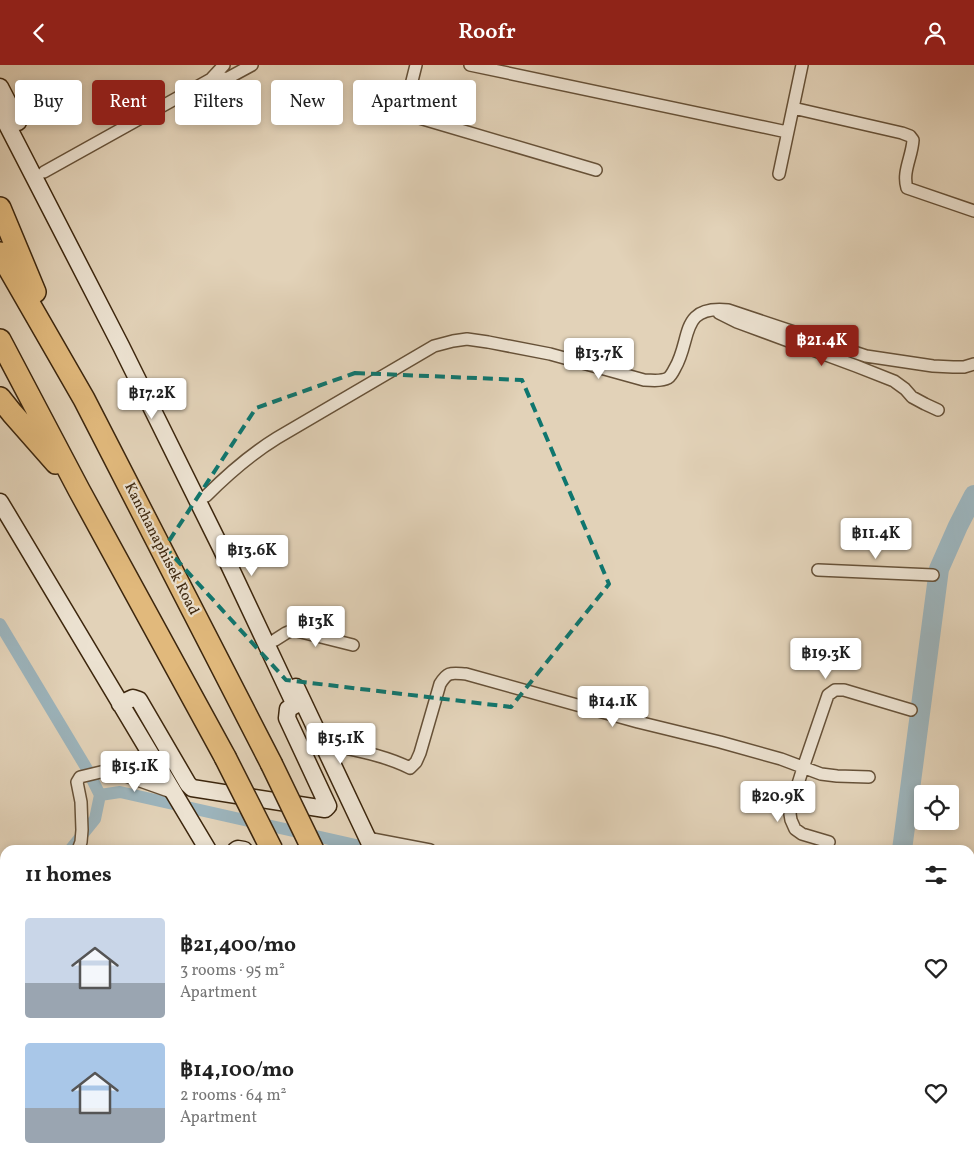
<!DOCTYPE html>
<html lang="en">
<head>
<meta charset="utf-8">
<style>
  :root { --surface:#fff; --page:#f6f6f6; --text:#222; --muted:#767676; --accent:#8f2418 }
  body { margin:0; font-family:Vollkorn,serif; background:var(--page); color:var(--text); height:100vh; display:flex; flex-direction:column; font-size:19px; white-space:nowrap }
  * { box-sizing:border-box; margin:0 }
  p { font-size:16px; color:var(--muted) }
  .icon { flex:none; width:28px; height:28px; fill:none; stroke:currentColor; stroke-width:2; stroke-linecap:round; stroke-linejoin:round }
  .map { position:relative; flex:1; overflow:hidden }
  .side { position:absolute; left:0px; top:780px; width:975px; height:321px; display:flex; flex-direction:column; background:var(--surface); border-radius:15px 15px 0 0; box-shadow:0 2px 8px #0003 }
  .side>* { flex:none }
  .guide { position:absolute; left:15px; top:15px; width:500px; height:45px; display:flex; gap:10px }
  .buttons { position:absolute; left:914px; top:720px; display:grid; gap:10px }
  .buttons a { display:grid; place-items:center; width:45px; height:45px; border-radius:5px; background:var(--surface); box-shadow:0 2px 8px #0003; font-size:25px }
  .price { position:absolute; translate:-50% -42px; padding:0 11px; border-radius:5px; background:#fff; color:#222; font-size:16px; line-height:32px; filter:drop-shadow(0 1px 2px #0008) }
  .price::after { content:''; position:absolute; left:50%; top:30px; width:15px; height:11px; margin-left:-8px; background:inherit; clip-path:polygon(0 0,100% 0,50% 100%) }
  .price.selected { background:var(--accent); color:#fff }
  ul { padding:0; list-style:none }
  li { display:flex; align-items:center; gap:15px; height:125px; padding:0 25px }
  li span { display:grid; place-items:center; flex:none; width:140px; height:100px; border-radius:5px; color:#555 }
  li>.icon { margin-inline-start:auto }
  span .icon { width:60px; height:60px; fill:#fffc; stroke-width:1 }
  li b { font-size:21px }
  h2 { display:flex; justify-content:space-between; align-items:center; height:60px; padding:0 25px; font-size:21px }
  .chip { padding:0 18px; border-radius:5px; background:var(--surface); box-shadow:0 2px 8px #0003; font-size:18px; line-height:45px }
  .chip.selected { background:var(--accent); color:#fff }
  header { display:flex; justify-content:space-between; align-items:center; height:65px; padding:0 25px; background:var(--accent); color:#fff; font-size:22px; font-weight:600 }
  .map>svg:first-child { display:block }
</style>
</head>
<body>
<header><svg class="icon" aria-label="back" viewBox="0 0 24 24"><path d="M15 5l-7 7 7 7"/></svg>Roofr<svg class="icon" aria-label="person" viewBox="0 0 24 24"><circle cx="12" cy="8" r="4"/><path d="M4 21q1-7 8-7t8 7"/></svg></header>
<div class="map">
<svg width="974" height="1101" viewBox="0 0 974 1101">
  <rect width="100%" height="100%" fill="#e2d2b8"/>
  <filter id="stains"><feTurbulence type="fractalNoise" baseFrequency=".004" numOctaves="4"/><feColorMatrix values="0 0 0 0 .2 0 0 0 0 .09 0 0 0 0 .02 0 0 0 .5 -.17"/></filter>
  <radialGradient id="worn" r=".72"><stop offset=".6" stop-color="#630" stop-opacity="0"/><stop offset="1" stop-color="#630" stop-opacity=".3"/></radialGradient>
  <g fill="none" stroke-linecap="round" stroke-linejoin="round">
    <!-- canal -->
    <path stroke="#9cb4bc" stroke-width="12" d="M 0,559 L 87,704 L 100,730
      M 70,785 L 95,754 L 100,730 L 120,727 L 378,785
      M 0,809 L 5,808"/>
    <!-- river -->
    <path stroke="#9cb4bc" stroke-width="20" d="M 902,785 L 939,504 L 958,461 L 974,430
      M 736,1101 L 740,1096"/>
    <defs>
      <path id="street" d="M 416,0 L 406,40 C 408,47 411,49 416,52 L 596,105
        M 470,0 L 787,67
        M 211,14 L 228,13 L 252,0
        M 793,43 L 902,68 L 910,71 L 913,75 C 912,92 902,107 907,123 L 974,146
        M 44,107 L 211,14 L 224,0
        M 779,109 L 802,0
        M 719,248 L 737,257 L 856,301 L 894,316 L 905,324 L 912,332 L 925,339 L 938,345
        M 206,431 C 228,409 251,389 277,373 L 434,281 L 453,276 L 467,274 L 488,277 L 550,289 L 644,315 C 652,315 661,317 668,313 C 671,311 673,307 675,303 C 692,274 679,240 728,245 L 866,291 L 933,301 L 953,302 L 964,302 L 974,299
        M 818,505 L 933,510
        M 275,575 L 286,568 L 293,565 L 353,580
        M 322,678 C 352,685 382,689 410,703 L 416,697 L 420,688 L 440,619 C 448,606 451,608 466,609 L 638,657 L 720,677 L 781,694 L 821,709 L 837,711 L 869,712
        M 367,773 L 430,785
        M 829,777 L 802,769 L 795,764 L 791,755 L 790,749 L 791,741 L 803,703 L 828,630 L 835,625 L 844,625 L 911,645
        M 78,785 L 81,777 L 82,765 L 81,737 L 77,717 L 80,712 L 109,705 L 174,728
        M 0,816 L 5,815
        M 970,843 L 974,843
        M 0,962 L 5,963
        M 970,1050 L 974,1050
        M 0,1051 L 5,1052
        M 881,1096 L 910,1100
        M 719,1101 L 723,1096
        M 973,1101 L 974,1088"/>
      <path id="secondary" d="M 0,22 L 18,57
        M 0,46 L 121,281 L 221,483 L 295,640 L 288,644 L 287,653 L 328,741 L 325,744 L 192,723 L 188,719 L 139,635 L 133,633 L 120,639
        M 0,437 L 208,785
        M 296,622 L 373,785
        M 236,785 L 238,784 L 244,785
        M 376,1096 L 378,1101
        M 389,1096 L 392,1101
        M 521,1096 L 524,1101
        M 537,1096 L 539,1101"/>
      <path id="highway" d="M 0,143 L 35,227
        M 0,188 L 84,334 L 271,698
        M 0,275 L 79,425 L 225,692
        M 0,333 L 12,348 L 56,398
        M 435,1096 L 438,1101
        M 475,1096 L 478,1101"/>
    </defs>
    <!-- street casing -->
    <use href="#street" stroke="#665138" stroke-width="14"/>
    <!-- secondary casing -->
    <use href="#secondary" stroke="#3c260d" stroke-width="19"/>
    <!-- highway casing -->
    <use href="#highway" stroke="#3c260d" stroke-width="24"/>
    <!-- street -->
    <use href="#street" stroke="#ece2d1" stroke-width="11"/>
    <!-- secondary -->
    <use href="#secondary" stroke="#ece2d1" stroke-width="16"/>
    <!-- highway -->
    <use href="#highway" stroke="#e1b97c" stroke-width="21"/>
    <defs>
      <path id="highway-bridge" d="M 225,692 L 272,785
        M 271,698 L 313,785"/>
    </defs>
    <!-- highway-bridge casing -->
    <use href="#highway-bridge" stroke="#3c260d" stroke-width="24" stroke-linecap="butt"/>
    <!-- highway-bridge -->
    <use href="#highway-bridge" stroke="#e1b97c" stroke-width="21"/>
  </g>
  <!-- marked area -->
  <path fill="none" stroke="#0f766e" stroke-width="4" stroke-dasharray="10 6" stroke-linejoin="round" d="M 355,308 L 522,315 L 609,519 L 511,642 L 286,615 L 165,482 L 256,343 Z"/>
  <g text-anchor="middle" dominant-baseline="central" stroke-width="4.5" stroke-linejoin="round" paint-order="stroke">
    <!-- street labels -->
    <g font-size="15" fill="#3c260d" stroke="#ece2d1">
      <text transform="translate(161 484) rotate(63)">Kanchanaphisek Road</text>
    </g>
  </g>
  <rect width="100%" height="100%" filter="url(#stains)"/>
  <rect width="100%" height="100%" fill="url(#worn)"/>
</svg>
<div class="buttons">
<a><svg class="icon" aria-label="locate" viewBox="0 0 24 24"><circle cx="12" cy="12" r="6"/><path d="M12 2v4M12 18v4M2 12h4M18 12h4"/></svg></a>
</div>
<b class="price selected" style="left:822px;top:302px">฿21.4K</b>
<b class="price" style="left:599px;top:315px">฿13.7K</b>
<b class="price" style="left:152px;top:355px">฿17.2K</b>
<b class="price" style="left:876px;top:495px">฿11.4K</b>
<b class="price" style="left:252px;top:512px">฿13.6K</b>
<b class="price" style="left:316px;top:583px">฿13K</b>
<b class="price" style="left:826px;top:615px">฿19.3K</b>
<b class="price" style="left:613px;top:663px">฿14.1K</b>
<b class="price" style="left:341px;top:700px">฿15.1K</b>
<b class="price" style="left:135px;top:728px">฿15.1K</b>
<b class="price" style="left:778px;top:758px">฿20.9K</b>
<div class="guide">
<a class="chip">Buy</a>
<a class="chip selected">Rent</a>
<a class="chip">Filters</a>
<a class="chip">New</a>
<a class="chip">Apartment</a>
</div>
<section class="side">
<h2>11 homes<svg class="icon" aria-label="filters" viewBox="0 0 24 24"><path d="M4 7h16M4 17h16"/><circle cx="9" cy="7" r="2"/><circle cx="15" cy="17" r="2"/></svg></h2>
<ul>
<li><span style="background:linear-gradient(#c9d6e8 65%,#9aa5b1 0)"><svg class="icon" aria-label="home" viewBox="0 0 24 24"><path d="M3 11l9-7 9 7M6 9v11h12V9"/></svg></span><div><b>฿21,400/mo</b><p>3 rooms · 95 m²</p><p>Apartment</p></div><svg class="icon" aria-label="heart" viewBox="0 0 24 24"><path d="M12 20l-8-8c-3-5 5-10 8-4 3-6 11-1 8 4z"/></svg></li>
<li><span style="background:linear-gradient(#a9c7e8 65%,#9aa5b1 0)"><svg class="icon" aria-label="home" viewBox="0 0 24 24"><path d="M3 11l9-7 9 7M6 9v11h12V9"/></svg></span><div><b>฿14,100/mo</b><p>2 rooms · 64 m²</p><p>Apartment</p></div><svg class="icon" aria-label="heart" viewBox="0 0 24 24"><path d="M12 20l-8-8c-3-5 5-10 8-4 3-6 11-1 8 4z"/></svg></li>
</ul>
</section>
</div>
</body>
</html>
